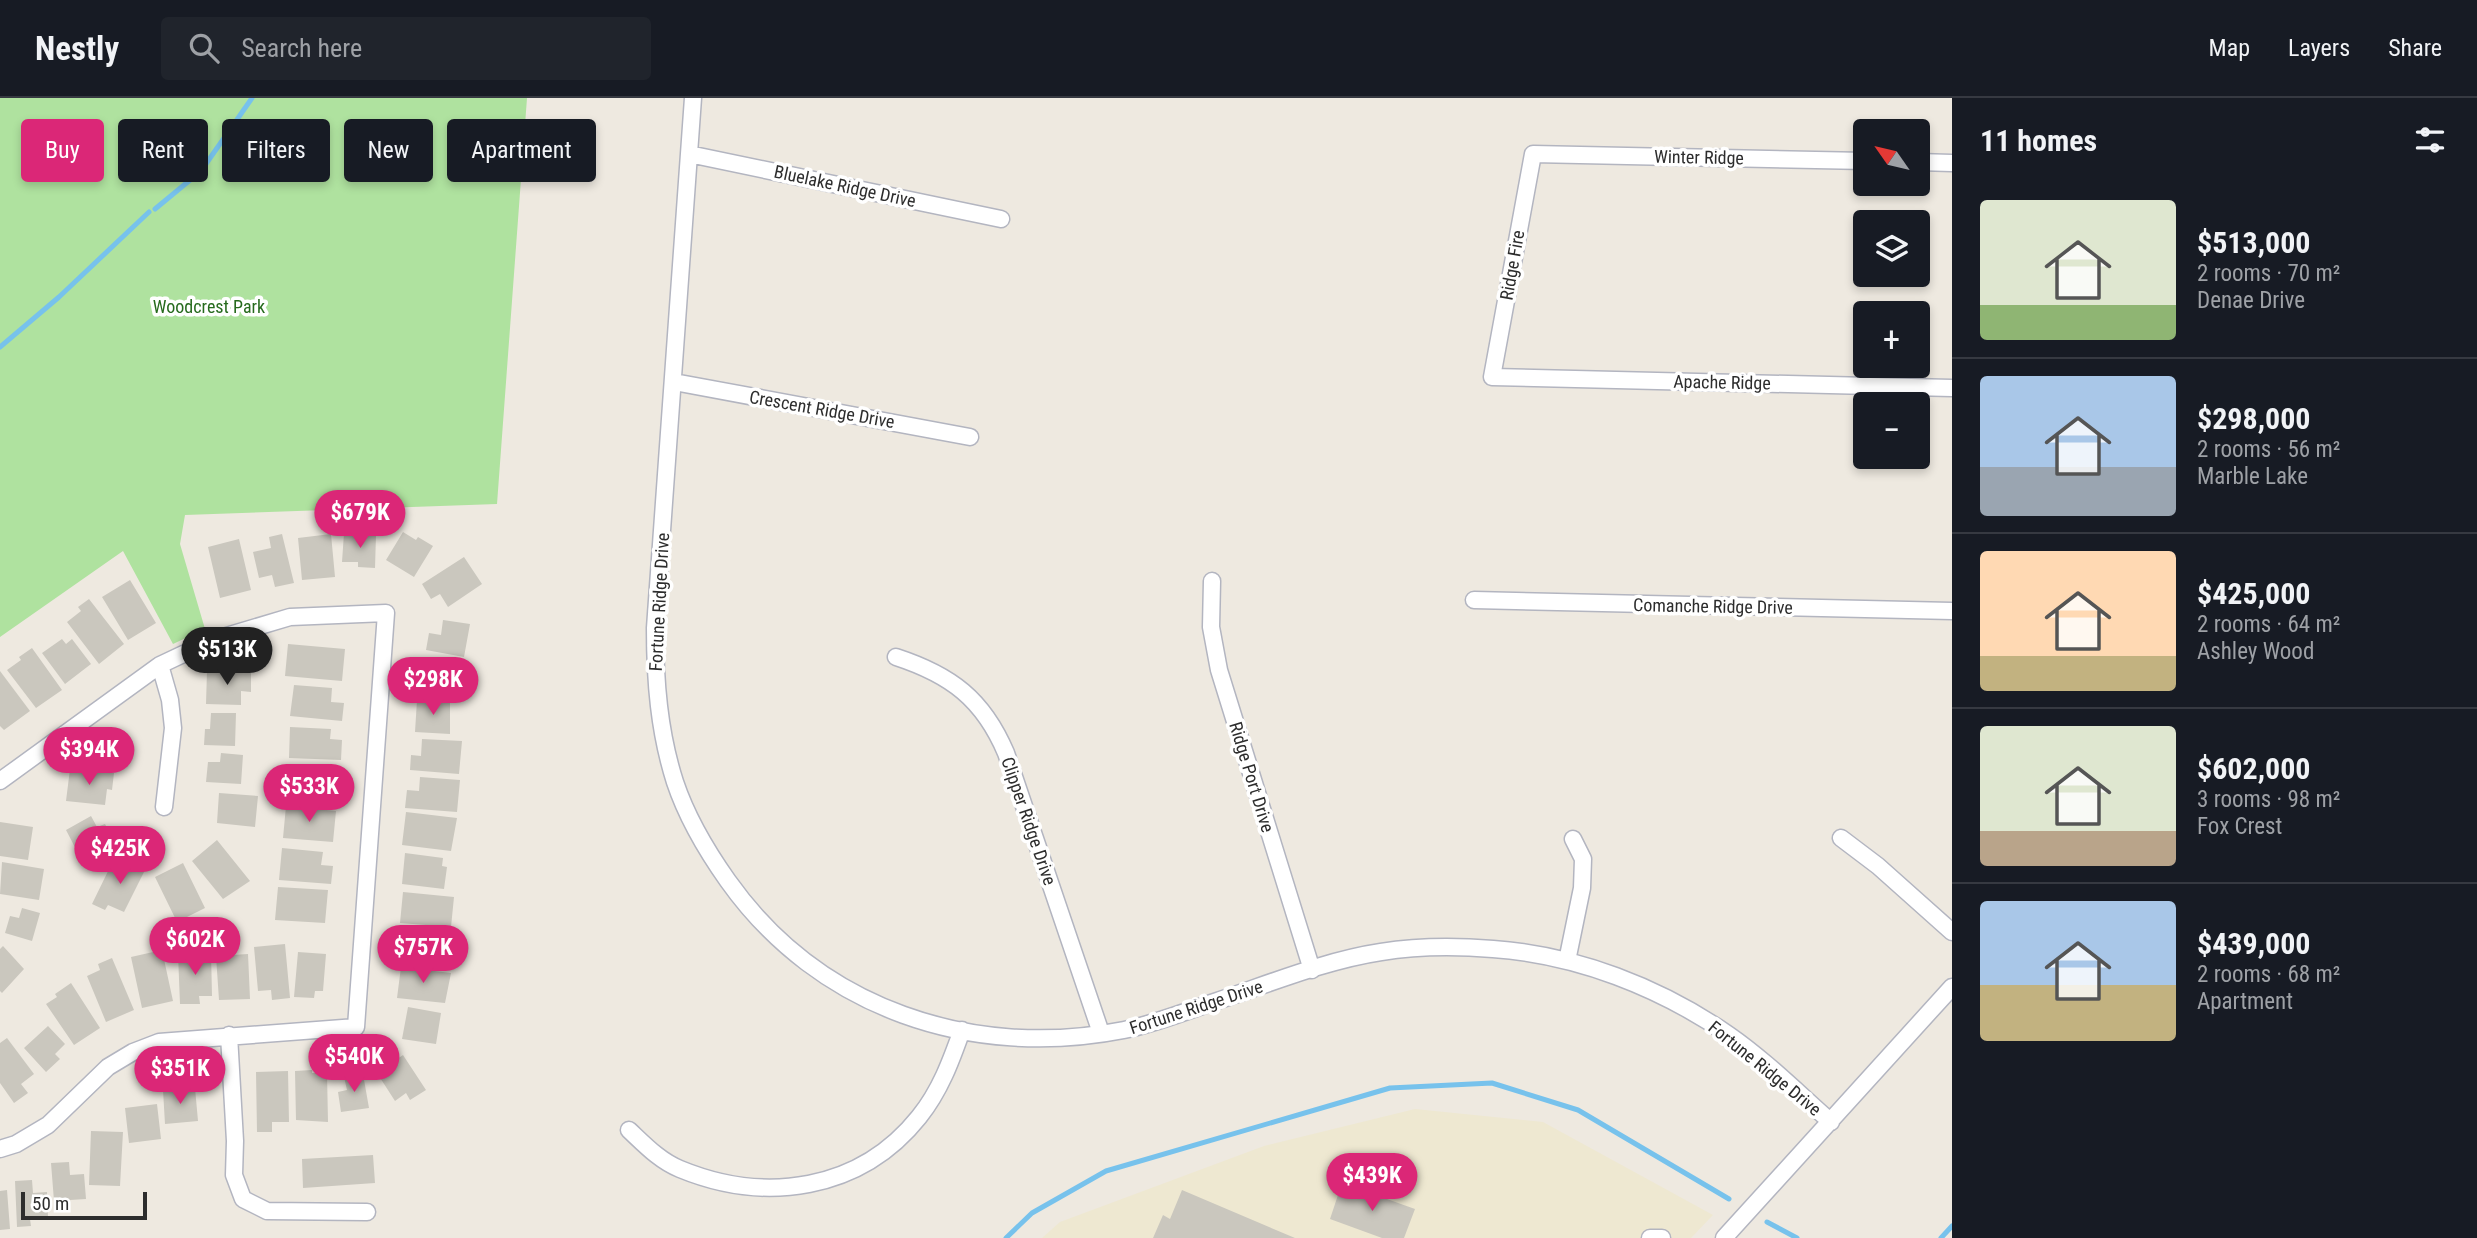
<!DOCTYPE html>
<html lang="en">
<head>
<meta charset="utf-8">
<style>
  :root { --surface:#171b24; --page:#20242c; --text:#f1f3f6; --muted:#9ea1a6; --line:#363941; --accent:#db2777 }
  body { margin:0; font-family:"Roboto Condensed",sans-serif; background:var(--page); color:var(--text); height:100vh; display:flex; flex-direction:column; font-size:26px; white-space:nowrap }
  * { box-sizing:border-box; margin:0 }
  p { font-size:23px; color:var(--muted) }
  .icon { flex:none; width:38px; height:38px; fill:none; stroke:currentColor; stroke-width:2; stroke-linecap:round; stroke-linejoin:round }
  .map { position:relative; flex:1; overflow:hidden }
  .side { display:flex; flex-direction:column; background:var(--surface); width:525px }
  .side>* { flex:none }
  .guide { position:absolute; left:21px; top:21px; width:665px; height:63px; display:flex; gap:14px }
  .needle { width:46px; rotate:304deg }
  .fabs { position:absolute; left:1853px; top:21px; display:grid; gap:14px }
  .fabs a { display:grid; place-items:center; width:77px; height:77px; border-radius:7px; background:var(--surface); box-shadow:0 4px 10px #0003; font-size:35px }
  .scale { position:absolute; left:21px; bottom:18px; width:126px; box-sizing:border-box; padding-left:7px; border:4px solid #2d2d2d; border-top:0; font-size:19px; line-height:24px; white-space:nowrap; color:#2d2d2d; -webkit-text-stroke:5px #fff; paint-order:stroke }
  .price { position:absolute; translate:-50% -60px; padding:0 16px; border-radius:24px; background:var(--accent); color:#fff; font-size:23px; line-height:46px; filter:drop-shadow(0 2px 4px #0008) }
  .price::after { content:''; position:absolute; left:50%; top:42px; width:21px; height:16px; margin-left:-10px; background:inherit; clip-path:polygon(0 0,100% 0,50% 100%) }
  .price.active { background:#222; color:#fff }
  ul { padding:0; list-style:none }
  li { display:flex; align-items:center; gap:21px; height:175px; padding:0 28px }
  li+li { border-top:2px solid var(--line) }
  li span { display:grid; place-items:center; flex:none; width:196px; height:140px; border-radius:7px; color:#555 }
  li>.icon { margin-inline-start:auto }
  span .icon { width:84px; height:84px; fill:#fffc; stroke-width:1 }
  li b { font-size:30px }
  h2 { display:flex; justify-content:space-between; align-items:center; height:84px; padding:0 28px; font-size:30px }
  .chip { padding:0 24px; border-radius:7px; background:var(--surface); box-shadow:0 4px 10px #0003; font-size:24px; line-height:63px }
  .chip.active { background:var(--accent); color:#fff }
  header { display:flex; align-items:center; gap:42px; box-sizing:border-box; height:98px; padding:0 35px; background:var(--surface); border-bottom:2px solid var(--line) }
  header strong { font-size:33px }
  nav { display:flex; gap:38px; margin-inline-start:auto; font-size:24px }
  .search { width:490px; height:63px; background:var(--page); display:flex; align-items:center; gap:18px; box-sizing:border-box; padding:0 24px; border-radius:7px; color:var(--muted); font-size:26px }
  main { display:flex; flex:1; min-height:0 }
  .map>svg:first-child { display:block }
</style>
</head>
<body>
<header>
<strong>Nestly</strong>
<div class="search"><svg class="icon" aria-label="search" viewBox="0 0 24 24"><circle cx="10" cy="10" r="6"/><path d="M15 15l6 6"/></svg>Search here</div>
<nav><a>Map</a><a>Layers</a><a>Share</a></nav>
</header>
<main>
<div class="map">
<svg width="1952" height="1140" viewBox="0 0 1952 1140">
  <rect width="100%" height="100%" fill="#eee9e0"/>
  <!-- education -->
  <path fill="#eee8d1" d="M 1415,1011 L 1543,1024 L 1713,1117 L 1691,1140 L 1042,1140 L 1060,1124 L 1264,1048 Z"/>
  <!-- green -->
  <path fill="#afe29f" d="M 0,0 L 527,0 L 497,406 L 185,417 L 180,446 L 205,531 L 173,546 L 123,453 L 0,539 Z"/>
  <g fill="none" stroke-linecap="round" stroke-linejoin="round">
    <!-- stream -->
    <path stroke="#77c2ec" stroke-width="5" d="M 155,111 L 201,73 L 252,0
      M 0,249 L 59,199 L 149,114
      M 1767,1124 L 1797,1140
      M 1006,1140 L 1032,1115 L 1106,1073 L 1390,990 L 1492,985 L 1578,1012 L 1729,1101
      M 1941,1140 L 1952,1128"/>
  </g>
  <!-- building -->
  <path fill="#cac7be" d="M 403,434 L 416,442 L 418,439 L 433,448 L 414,479 L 386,462 Z
    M 344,435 L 376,437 L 375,470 L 358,469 L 358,464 L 342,464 Z
    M 282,436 L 294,485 L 275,489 L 272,477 L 259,480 L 253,454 L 271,450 L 269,439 Z
    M 331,436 L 335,479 L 302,482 L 298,440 Z
    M 239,441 L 251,492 L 220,500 L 208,449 Z
    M 464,459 L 482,486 L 448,509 L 440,496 L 431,501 L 422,486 Z
    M 130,482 L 156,525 L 128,542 L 102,499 Z
    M 89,501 L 124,546 L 99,566 L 67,524 L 81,513 L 78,509 Z
    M 443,522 L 470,526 L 464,559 L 426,552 L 429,535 L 441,537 Z
    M 62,541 L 66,546 L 72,541 L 91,566 L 65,586 L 42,555 Z
    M 288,546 L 345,551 L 342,583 L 285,578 Z
    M 32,550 L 62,592 L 36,610 L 7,572 L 21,562 L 19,559 Z
    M 418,563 L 468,567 L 466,587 L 455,586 L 455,597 L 415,593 Z
    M 0,573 L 30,613 L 4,632 L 0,628 Z
    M 207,573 L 251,575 L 251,594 L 241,593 L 241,607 L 206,606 Z
    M 294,587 L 332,590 L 331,604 L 344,605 L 342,623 L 290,618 Z
    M 417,602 L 450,604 L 450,636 L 415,634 Z
    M 211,615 L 236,615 L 235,648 L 204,647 L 205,631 L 210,631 Z
    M 290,629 L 331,631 L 330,641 L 342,642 L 341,662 L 289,660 Z
    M 422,641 L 462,643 L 459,676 L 410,672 L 411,657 L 421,658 Z
    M 221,655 L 243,657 L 241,686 L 206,684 L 208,664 L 220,664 Z
    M 288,668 L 328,671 L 326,686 L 338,687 L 336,704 L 285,699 Z
    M 70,671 L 114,675 L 112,692 L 107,691 L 105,707 L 66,703 Z
    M 420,679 L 460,682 L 457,714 L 405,710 L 407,692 L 419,693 Z
    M 219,695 L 258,698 L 255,729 L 217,725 Z
    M 286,708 L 336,713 L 333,744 L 283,740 Z
    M 406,714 L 457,720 L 451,753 L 402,747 Z
    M 91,718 L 97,729 L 105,726 L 114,743 L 81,761 L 66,732 Z
    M 0,724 L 33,729 L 28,762 L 0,758 Z
    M 217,742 L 250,783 L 223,801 L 192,763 Z
    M 282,750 L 323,754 L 321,767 L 333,768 L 331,786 L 279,782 Z
    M 405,755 L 443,760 L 442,768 L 447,769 L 444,791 L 402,786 Z
    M 130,760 L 147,768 L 124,814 L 108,807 L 105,812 L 92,806 L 112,765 L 125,771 Z
    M 2,764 L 44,771 L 39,802 L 0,796 Z
    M 183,765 L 205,810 L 177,824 L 155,779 Z
    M 278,789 L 328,792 L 325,825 L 275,822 Z
    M 403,794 L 454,799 L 451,829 L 400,825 Z
    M 22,810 L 40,815 L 32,843 L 5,835 L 10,818 L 19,820 Z
    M 398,831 L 449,837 L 445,868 L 408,863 L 409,851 L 396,849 Z
    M 285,846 L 290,900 L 272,902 L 271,892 L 258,893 L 254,849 Z
    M 3,848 L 24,871 L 2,895 L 0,893 L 0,851 Z
    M 162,852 L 173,903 L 142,910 L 131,859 Z
    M 211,854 L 212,898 L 199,898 L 200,906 L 180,906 L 178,856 Z
    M 298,854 L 326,856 L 323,893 L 315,893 L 314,900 L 294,899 Z
    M 248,856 L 250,901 L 219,902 L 216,858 Z
    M 112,860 L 134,912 L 106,924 L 87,878 L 100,872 L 98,866 Z
    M 401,869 L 451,875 L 445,905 L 397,900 Z
    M 71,885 L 100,930 L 74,947 L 46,906 L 57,899 L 55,896 Z
    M 408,909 L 441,915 L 436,946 L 402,941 Z
    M 48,928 L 65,946 L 55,956 L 60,961 L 46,974 L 24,950 Z
    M 7,940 L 34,976 L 21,986 L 28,995 L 14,1005 L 0,985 L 0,945 Z
    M 403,957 L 426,992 L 410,1002 L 406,995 L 395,1003 L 377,975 Z
    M 312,972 L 312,975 L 327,975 L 328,1024 L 296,1022 L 295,973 Z
    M 288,973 L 289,1024 L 272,1024 L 272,1034 L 257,1034 L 256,974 Z
    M 363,976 L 369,1010 L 341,1014 L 338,994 L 347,992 L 344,979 Z
    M 195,990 L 198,1023 L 165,1026 L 163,992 Z
    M 157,1006 L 161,1041 L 129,1045 L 125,1010 Z
    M 91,1033 L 123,1034 L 120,1088 L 89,1087 Z
    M 373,1057 L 375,1085 L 303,1090 L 302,1061 Z
    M 69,1064 L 70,1077 L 84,1076 L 86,1101 L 54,1103 L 51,1065 Z
    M 32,1082 L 33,1095 L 47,1094 L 48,1119 L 30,1121 L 31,1128 L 17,1129 L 15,1083 Z
    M 1342,1085 L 1415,1111 L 1404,1140 L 1382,1140 L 1330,1121 Z
    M 7,1092 L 10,1131 L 0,1132 L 0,1093 Z
    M 1182,1092 L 1295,1140 L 1153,1140 L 1163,1117 L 1170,1121 Z"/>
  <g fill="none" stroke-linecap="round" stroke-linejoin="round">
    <defs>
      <path id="minor" d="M 693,0 L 655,530 C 655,583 659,634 675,684 C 687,720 706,752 728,783 C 819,911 972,962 1124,932 C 1155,926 1186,913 1217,903 C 1268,886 1327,862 1381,854 C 1418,848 1455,848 1493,851 C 1577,857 1659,889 1729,937 C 1765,962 1798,995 1831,1024
        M 689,56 L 1001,121
        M 1866,63 L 1533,56 L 1492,279 L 1952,290
        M 1918,64 L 1952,65
        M 674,284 L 970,339
        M 1212,483 L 1211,529 L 1219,572 L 1312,872
        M 1474,502 L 1952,513
        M 896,559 C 951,577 983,601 1006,655 L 1101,935
        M 160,567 L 170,602 L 173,630 L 164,709
        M 0,683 L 160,567 L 213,542 L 290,519 L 386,515 L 356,929 L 159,944 L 133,954 L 108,969 L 48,1027 L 16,1046 L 0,1051
        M 1841,740 L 1878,768 L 1952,834
        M 1567,863 L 1582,790 L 1583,761 L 1573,741
        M 229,937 L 235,1043 L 234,1077 L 243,1101 L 267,1113 L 367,1114
        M 629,1032 C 645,1047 660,1063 680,1071 C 765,1106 860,1093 919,1019 C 940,993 951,963 962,932
        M 1650,1140 L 1662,1140
        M 1724,1140 L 1952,889"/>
    </defs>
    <!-- minor casing -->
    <use href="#minor" stroke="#b3b5c0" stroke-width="19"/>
    <!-- minor -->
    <use href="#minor" stroke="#fff" stroke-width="16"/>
  </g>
  <g text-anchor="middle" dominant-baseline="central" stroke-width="7" stroke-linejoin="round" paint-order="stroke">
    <!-- street labels -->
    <g font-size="18" fill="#2d2d2d" stroke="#fff">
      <text transform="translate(1699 59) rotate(1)">Winter Ridge</text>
      <text transform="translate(845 88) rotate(12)">Bluelake Ridge Drive</text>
      <text transform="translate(1512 167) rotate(-80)">Ridge Fire</text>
      <text transform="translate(1722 284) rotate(1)">Apache Ridge</text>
      <text transform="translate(822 311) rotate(10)">Crescent Ridge Drive</text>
      <text transform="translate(659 504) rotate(-87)">Fortune Ridge Drive</text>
      <text transform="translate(1713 508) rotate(1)">Comanche Ridge Drive</text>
      <text transform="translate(1252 679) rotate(73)">Ridge Port Drive</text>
      <text transform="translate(1029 723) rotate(71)">Clipper Ridge Drive</text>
      <text transform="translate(1196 909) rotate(-18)">Fortune Ridge Drive</text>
      <text transform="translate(1765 970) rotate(39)">Fortune Ridge Drive</text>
    </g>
    <!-- park labels -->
    <g font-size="18" fill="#266a1d" stroke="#fff">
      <text x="209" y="208">Woodcrest Park</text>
    </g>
  </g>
</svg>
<div class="fabs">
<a><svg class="needle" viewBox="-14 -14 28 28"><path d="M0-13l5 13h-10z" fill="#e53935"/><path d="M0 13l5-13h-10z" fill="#9ea1a6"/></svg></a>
<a><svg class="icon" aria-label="layers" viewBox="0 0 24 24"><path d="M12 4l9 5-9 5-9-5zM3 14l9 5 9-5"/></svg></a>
<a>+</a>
<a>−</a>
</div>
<div class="scale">50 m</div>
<b class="price" style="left:360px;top:452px">$679K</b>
<b class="price active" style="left:227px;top:589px">$513K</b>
<b class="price" style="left:433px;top:619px">$298K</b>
<b class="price" style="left:89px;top:689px">$394K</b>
<b class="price" style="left:309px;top:726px">$533K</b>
<b class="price" style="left:120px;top:788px">$425K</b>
<b class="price" style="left:195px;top:879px">$602K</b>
<b class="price" style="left:423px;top:887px">$757K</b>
<b class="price" style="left:354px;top:996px">$540K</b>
<b class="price" style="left:180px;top:1008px">$351K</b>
<b class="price" style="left:1372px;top:1115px">$439K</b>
<div class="guide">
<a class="chip active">Buy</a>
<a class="chip">Rent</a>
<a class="chip">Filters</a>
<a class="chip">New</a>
<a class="chip">Apartment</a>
</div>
</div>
<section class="side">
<h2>11 homes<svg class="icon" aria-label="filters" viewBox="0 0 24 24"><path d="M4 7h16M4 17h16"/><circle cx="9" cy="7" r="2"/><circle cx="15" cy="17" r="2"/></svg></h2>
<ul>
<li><span style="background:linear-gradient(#dfe7d0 75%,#8fb573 0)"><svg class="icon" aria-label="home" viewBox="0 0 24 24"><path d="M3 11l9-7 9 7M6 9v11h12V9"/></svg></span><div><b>$513,000</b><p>2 rooms · 70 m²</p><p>Denae Drive</p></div></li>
<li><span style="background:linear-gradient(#a9c7e8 65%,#9aa5b1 0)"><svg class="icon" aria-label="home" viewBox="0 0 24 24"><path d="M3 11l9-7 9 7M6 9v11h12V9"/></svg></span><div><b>$298,000</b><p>2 rooms · 56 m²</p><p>Marble Lake</p></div></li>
<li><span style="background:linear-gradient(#ffd9b3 75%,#c2b280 0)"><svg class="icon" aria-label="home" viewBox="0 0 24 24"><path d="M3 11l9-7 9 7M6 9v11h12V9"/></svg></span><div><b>$425,000</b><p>2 rooms · 64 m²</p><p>Ashley Wood</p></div></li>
<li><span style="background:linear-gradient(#dfe7d0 75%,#b9a48a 0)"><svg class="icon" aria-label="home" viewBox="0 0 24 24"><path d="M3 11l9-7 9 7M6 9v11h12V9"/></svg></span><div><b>$602,000</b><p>3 rooms · 98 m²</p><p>Fox Crest</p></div></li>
<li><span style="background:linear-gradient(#a9c7e8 60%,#c2b280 0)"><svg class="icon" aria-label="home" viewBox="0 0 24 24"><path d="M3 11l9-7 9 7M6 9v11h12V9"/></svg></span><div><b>$439,000</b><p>2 rooms · 68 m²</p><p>Apartment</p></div></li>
</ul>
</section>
</main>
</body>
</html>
